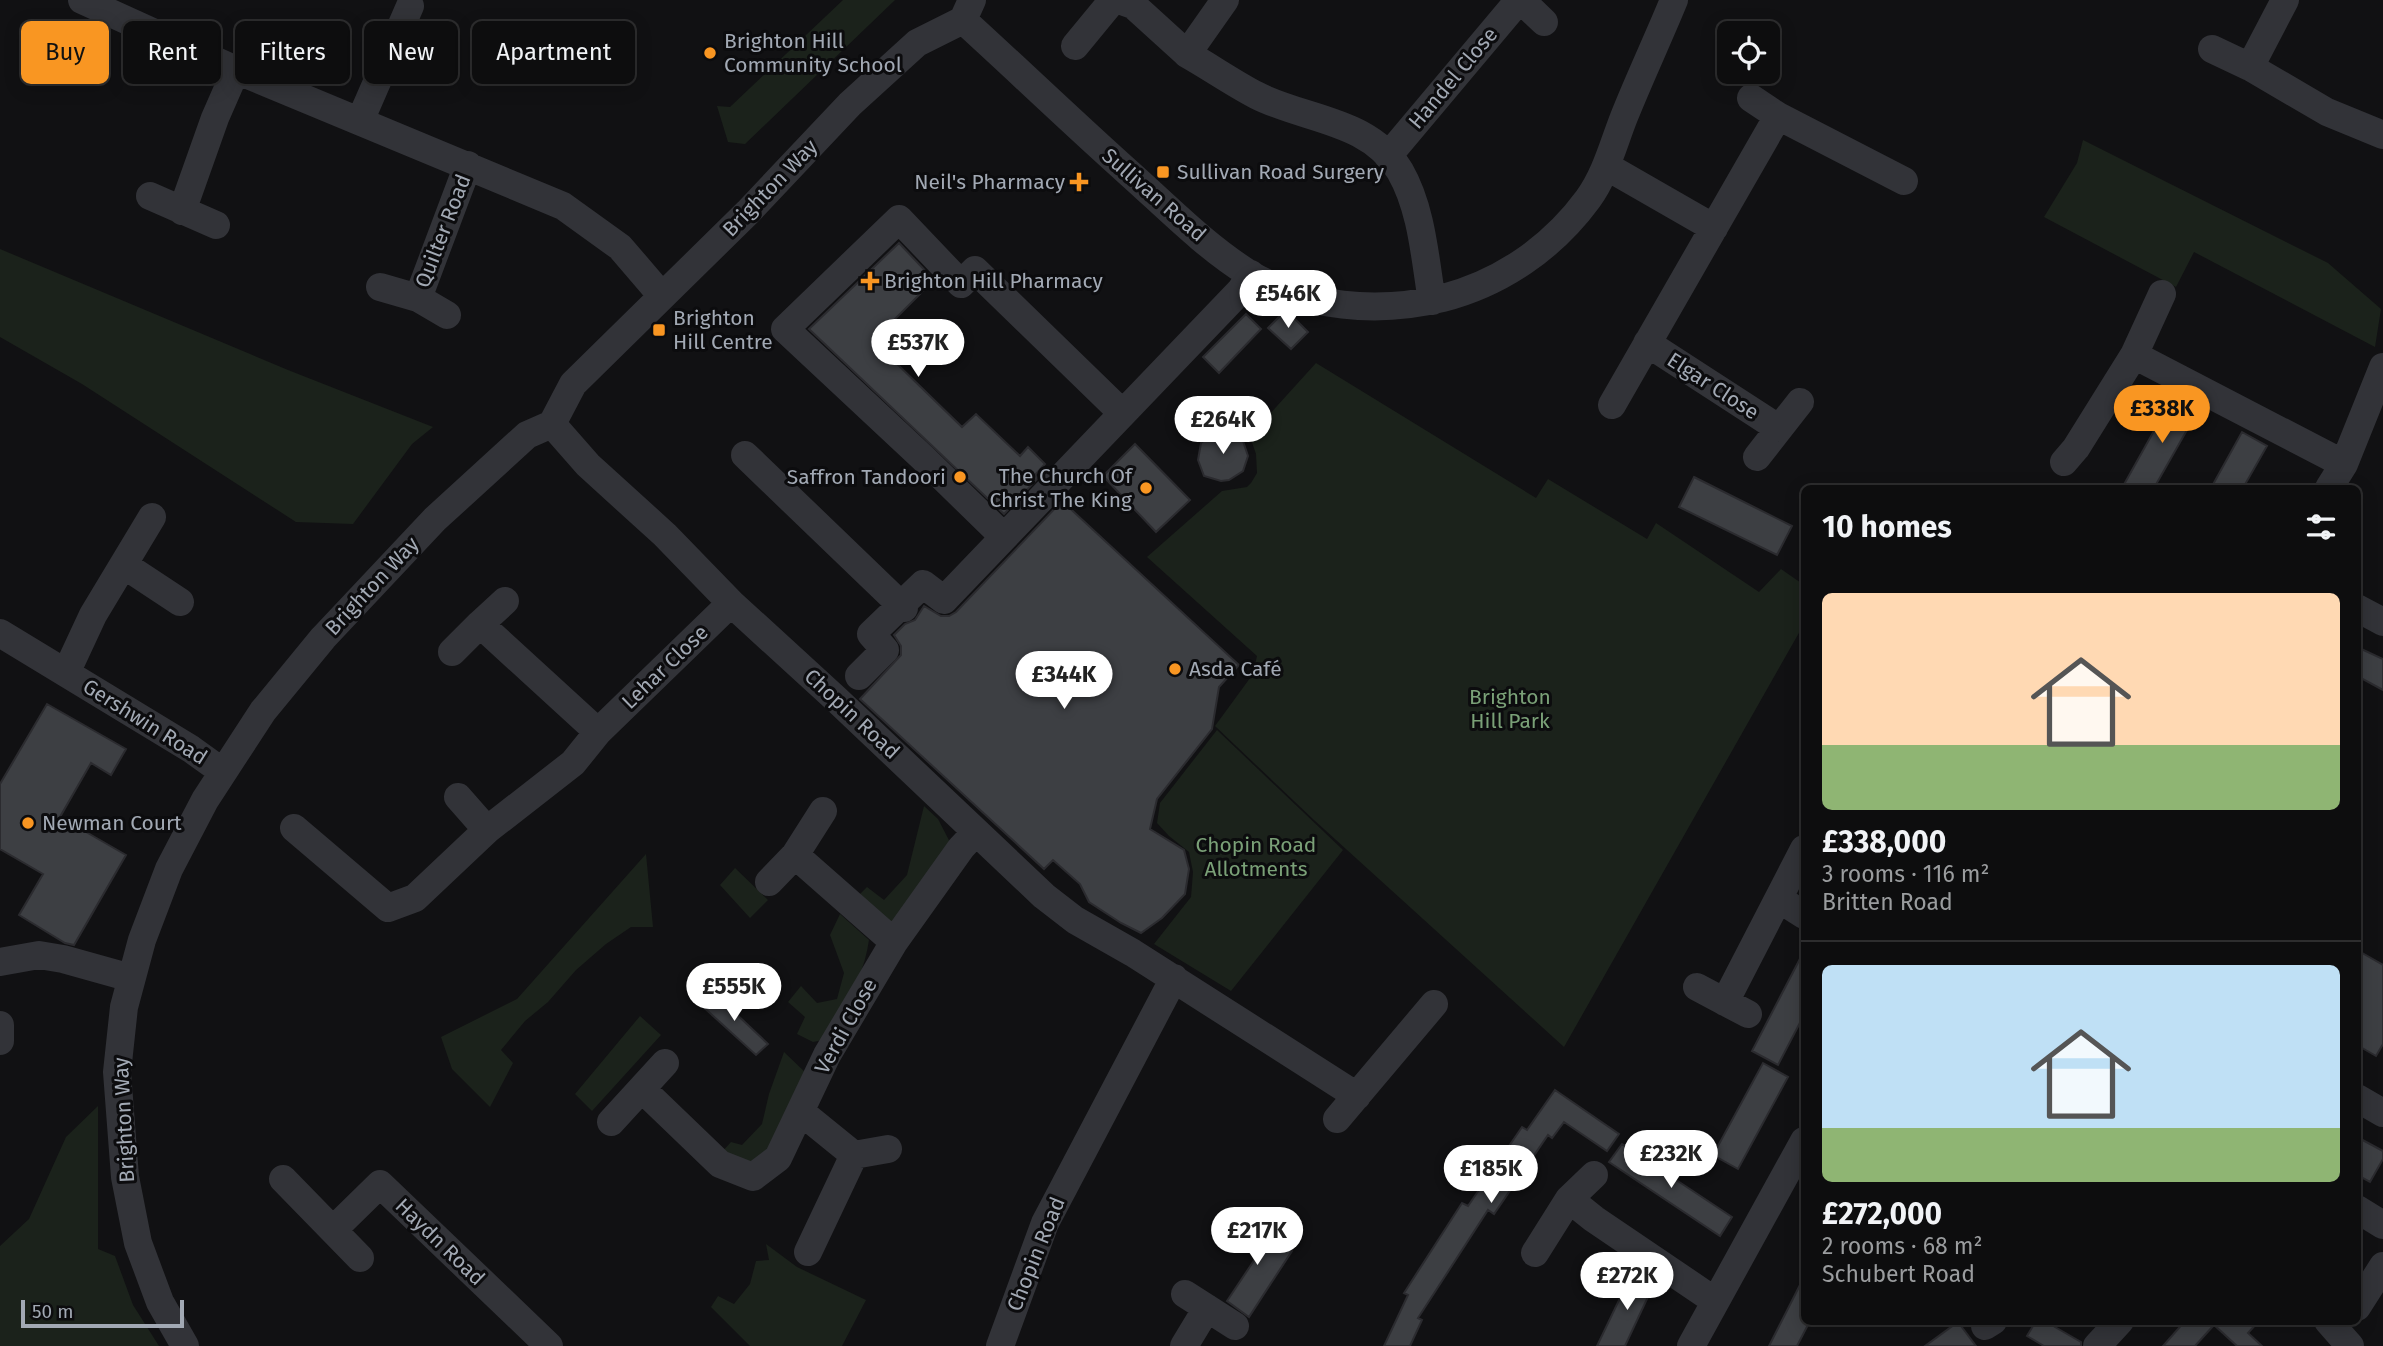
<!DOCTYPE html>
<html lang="en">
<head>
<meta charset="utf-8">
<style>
  :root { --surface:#0d0d0e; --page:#1b1b1c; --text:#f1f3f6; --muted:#9a9c9e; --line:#2d2d2e; --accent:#f99622 }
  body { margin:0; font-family:"Fira Sans",sans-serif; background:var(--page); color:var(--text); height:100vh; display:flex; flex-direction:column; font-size:26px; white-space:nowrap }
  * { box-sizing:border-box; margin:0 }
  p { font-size:23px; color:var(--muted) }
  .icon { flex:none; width:38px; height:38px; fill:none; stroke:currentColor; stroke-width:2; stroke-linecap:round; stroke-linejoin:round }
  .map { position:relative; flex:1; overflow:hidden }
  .details { position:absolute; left:1801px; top:485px; width:560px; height:840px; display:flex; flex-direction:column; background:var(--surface); border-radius:10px; box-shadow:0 4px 18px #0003,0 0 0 2px var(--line) }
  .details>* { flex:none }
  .banner { position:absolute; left:21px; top:21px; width:665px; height:63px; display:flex; gap:14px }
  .tools { position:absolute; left:1717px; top:21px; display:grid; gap:14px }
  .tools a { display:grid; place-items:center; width:63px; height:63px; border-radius:10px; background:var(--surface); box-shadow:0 4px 18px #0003,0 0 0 2px var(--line); font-size:35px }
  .scale { position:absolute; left:21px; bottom:18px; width:163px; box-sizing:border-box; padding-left:7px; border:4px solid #a2a9b4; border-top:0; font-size:19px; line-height:24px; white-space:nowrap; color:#a2a9b4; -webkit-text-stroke:5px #0c0c0e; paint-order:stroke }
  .price { position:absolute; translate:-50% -60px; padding:0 16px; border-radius:24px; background:#fff; color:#222; font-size:23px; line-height:46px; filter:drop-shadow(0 2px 4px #0008) }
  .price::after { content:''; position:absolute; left:50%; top:42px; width:21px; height:16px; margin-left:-10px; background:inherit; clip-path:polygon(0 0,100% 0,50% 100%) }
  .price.current { background:var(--accent); color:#111 }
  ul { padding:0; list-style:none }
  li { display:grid; align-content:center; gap:14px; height:371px; padding:0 21px }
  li+li { border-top:2px solid var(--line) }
  li span { display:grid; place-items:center; height:217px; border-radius:10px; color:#555 }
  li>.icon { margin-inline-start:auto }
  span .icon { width:126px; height:126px; fill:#fffc; stroke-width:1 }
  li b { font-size:30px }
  h2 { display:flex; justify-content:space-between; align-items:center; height:84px; padding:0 21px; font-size:30px }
  .tag { padding:0 24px; border-radius:10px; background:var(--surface); box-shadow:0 4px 18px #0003,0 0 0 2px var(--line); font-size:24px; line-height:63px }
  .tag.current { background:var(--accent); color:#111 }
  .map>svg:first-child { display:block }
</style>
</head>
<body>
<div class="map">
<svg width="2383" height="1346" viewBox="0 0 2383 1346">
  <rect width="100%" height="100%" fill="#111113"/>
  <!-- green -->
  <path fill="#1b221b" d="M 843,0 L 895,0 L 745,144 L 728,142 L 717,106 L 730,107 Z
    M 2083,140 L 2328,263 L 2381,309 L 2375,347 L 2194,252 L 2176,287 L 2044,217 L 2077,163 Z
    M 0,249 L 288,370 L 433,427 L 412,444 L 353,524 L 296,522 L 82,384 L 0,337 Z
    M 1316,363 L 1536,498 L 1548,479 L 1647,539 L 1656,523 L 1759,592 L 1781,569 L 1804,585 L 1804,624 L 1564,1047 L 1314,820 L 1215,726 L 1253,674 L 1257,656 L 1147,557 L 1222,491 L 1247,487 L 1251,483 L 1257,473 L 1256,454 L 1247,428 L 1268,416 Z
    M 1217,730 L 1343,850 L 1231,991 L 1154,944 L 1191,897 L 1193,872 L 1189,852 L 1169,836 L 1157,823 L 1160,803 Z
    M 924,806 L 938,819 L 953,848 L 890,938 L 855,899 L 867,887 L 884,900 L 907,875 Z
    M 646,854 L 653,927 L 631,927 L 606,944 L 576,970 L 548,1002 L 525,1021 L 501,1050 L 513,1063 L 490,1107 L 452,1069 L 441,1037 L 517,999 Z
    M 735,868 L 768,900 L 750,918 L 720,885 Z
    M 840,914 L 869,940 C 864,976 845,1008 828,1039 L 813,1042 L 797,1034 L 805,1017 L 788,1002 L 801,986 L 817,1003 L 837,999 L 844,973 L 830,935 Z
    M 640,1016 L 661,1035 L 592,1111 L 575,1094 Z
    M 784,1052 L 807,1074 L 779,1138 L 756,1165 L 720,1154 L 731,1142 L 742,1145 L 762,1124 L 769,1094 Z
    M 98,1106 L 98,1249 L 115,1256 L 133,1305 L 159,1346 L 0,1346 L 0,1246 L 29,1219 L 66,1137 Z
    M 766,1244 L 797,1267 L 866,1300 L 842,1346 L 750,1346 L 711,1307 L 718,1296 L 734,1304 L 750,1284 L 756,1261 L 769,1260 Z"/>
  <!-- building -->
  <path fill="#3d3f43" stroke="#2b2b2f" stroke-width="2" d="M 899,243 L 934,280 L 887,327 L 907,347 L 894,361 L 962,427 L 976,414 L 1020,456 L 1028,447 L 1045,464 L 1035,475 L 1038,478 L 1004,514 L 809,329 Z
    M 1286,310 L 1308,332 L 1291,349 L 1268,328 Z
    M 1246,314 L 1261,329 L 1219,373 L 1203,357 Z
    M 2174,395 L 2199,409 L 2154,488 L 2122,488 Z
    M 1222,431 L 1237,436 L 1243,441 L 1248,456 L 1243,471 L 1229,480 L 1221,481 L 1204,476 L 1198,460 L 1201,443 L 1214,433 Z
    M 2242,432 L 2267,446 L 2243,488 L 2211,488 Z
    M 1135,444 L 1190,500 L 1156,532 L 1103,476 Z
    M 1694,477 L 1792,526 L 1777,555 L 1679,507 Z
    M 1062,501 L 1239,665 L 1219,687 L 1212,729 L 1157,799 L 1150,829 L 1184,850 L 1189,869 L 1185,894 L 1162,918 L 1141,933 L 1121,923 L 1089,902 L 1080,884 L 1053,860 L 1044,869 L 860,699 L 901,655 L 901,646 L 894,635 L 905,624 L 915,620 L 924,606 L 941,616 L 949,616 L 956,612 Z
    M 2357,647 L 2383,659 L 2383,690 L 2357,676 Z
    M 47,704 L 126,749 L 111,775 L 91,763 L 60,817 L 126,855 L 74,945 L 65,943 L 19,915 L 43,874 L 0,849 L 0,784 Z
    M 2357,950 L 2383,965 L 2383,1044 L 2376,1056 L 2357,1045 Z
    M 1804,951 L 1804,1015 L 1778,1065 L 1752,1051 Z
    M 713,992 L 768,1044 L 756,1055 L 700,1004 Z
    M 1763,1063 L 1788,1077 L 1738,1169 L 1713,1155 Z
    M 1555,1090 L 1619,1134 L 1607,1151 L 1564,1122 L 1552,1138 L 1548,1135 L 1494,1214 L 1488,1210 L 1418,1318 L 1422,1320 L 1410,1346 L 1384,1346 L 1408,1295 L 1404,1293 L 1462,1203 L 1468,1206 L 1522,1127 L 1527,1130 Z
    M 2357,1137 L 2383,1151 L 2383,1159 L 2370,1182 L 2357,1175 Z
    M 1622,1144 L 1732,1217 L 1720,1236 L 1609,1162 Z
    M 1244,1220 L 1292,1251 L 1249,1317 L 1227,1301 L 1257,1256 L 1232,1239 Z
    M 1632,1273 L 1654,1284 L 1625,1346 L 1597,1346 Z
    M 1804,1277 L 1804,1321 L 1810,1321 L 1797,1346 L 1769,1346 Z
    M 2036,1321 L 2059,1321 L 2055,1327 L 2081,1342 L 2081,1346 L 2044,1346 L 2027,1336 Z
    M 2185,1321 L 2259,1321 L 2248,1333 L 2262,1346 L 2237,1346 L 2214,1325 L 2195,1346 L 2163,1346 Z
    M 1958,1322 L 1976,1346 L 1925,1346 Z"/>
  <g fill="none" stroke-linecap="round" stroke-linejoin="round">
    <!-- minor -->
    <path stroke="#323338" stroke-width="28" d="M 82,0 L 236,70 L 563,206 L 620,247 L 662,296
      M 1119,0 L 1133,5 L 1187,54
      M 1225,0 L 1187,54 C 1210,67 1233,83 1256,95 C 1304,120 1369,119 1400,171 C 1422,209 1425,259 1432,301
      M 1521,0 L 1544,22
      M 963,20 C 1019,71 1074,124 1130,174 C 1168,208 1205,246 1248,273 C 1306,308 1378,314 1443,298 C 1501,283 1552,248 1588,199 C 1606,174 1613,145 1624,117 C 1640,77 1658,39 1674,0
      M 1075,46 L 1112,1 L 1117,0
      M 2212,49 L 2250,67 L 2327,112 L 2383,135
      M 2250,67 L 2285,0
      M 1751,98 L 1778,116 L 1904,181
      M 360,121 L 410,6
      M 1388,156 L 1519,0
      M 1606,166 L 1714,228
      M 150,196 L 216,225
      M 182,211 L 215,118 L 236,70
      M 380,287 L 418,298 L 447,315
      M 418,298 L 468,165
      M 1647,343 L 1778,428
      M 2134,355 L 2162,294
      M 1612,405 L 1778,116
      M 552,424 L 588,465 L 665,535 L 731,603 L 836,699 L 1044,896 L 1075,920 L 1133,953 L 1357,1096
      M 745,455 L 904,608
      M 1757,457 L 1800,402
      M 2064,462 L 2076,448 L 2134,355 L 2344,464
      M 2329,488 L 2344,464 L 2383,367
      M 1004,537 L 923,458 L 785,329 L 899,219 L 961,284 L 975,270 L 1113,404
      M 124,565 L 180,602
      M 505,601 L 480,624 L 598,732
      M 2357,608 L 2383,622
      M 0,633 L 191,749 L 223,772
      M 452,652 L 480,624
      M 66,673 L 93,615 L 152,517
      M 859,676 L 885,650 L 871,634 L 923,584 L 944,600 L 1241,290 L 1251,274
      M 458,797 L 487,830
      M 294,828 L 388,908 L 415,898 L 487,830 L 573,763 L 598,732 L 731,603
      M 795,855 L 823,811
      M 769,882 L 795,855 L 894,942
      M 1779,899 L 1804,915
      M 0,962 L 39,955 L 63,959 L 131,978
      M 1697,987 L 1748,1014
      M 1725,1002 L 1804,849
      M 0,1025 L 0,1041
      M 642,1089 L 720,1164 L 753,1177 L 778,1158 L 827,1055 L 894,942 L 961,848 L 976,832
      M 2357,1098 L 2383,1113
      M 801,1112 L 854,1155 L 808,1252
      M 1337,1119 L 1434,1004
      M 611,1122 L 665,1063
      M 854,1155 L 888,1149
      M 283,1179 L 360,1258
      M 1569,1199 L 1594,1219 L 1715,1301
      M 2357,1209 L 2383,1225
      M 333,1230 L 380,1184 L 549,1346
      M 1535,1253 L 1569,1199 L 1594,1175
      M 1185,1294 L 1235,1326
      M 2357,1307 L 2383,1266
      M 2328,1321 L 2350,1346
      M 1985,1326 L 1993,1321
      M 185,1346 L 160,1302 L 138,1243 L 125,1177 L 117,1072 L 124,1007 L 142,940 L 169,869 L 205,800 L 263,711 L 323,638 L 435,519 L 527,435 L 552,424 L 573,384 L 748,212 L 850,104 L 917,43 L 963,20 L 972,0
      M 1000,1346 L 1045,1223 L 1174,978
      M 1184,1346 L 1207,1308
      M 1691,1346 L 1804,1141
      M 2097,1346 L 2120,1321"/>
  </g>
  <!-- markers -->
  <g fill="#f99622" stroke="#0c0c0e" stroke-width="2.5">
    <circle cx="710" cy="53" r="7"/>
    <rect x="1156" y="165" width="14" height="14" rx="3.5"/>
    <path d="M1075.5 171.5h7v7h7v7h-7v7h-7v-7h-7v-7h7z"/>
    <path d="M866.5 270.5h7v7h7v7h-7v7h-7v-7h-7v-7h7z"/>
    <rect x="652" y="323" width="14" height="14" rx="3.5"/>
    <circle cx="960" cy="477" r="7"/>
    <circle cx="1146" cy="488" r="7"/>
    <circle cx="1175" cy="669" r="7"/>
    <circle cx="28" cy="823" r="7"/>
  </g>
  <g text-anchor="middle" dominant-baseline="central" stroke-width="6" stroke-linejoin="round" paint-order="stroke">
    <!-- poi labels -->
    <g font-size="21" fill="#a2a9b4" stroke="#0c0c0e" text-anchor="start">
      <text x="724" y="41">Brighton Hill<tspan x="724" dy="24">Community School</tspan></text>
      <text x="1177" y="172">Sullivan Road Surgery</text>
      <text x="1065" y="182" text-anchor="end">Neil's Pharmacy</text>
      <text x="884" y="281">Brighton Hill Pharmacy</text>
      <text x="673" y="318">Brighton<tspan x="673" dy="24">Hill Centre</tspan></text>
      <text x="1132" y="476" text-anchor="end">The Church Of<tspan x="1132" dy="24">Christ The King</tspan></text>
      <text x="946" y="477" text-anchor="end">Saffron Tandoori</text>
      <text x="1189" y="669">Asda Café</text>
      <text x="42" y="823">Newman Court</text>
    </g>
    <!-- street labels -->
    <g font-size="21" fill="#a2a9b4" stroke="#0c0c0e">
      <text transform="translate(1453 78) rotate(-50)">Handel Close</text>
      <text transform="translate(770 188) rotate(-46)">Brighton Way</text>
      <text transform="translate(1154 195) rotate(41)">Sullivan Road</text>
      <text transform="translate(443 231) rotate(-69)">Quilter Road</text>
      <text transform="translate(1713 386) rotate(33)">Elgar Close</text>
      <text transform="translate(372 586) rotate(-47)">Brighton Way</text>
      <text transform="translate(665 667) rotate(-44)">Lehar Close</text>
      <text transform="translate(852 714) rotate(43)">Chopin Road</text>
      <text transform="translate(145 722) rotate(32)">Gershwin Road</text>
      <text transform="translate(846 1026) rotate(-61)">Verdi Close</text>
      <text transform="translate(124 1120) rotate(-93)">Brighton Way</text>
      <text transform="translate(440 1242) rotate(44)">Haydn Road</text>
      <text transform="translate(1036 1254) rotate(-68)">Chopin Road</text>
    </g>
    <!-- park labels -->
    <g font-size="21" fill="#7aa077" stroke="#0c0c0e">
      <text x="1510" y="697">Brighton<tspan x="1510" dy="24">Hill Park</tspan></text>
      <text x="1256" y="845">Chopin Road<tspan x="1256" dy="24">Allotments</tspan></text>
    </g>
  </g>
</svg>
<div class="tools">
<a><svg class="icon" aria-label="locate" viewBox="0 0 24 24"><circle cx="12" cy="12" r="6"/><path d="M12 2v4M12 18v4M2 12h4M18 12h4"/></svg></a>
</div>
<div class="scale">50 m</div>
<b class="price" style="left:1288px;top:330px">£546K</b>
<b class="price" style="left:918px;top:379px">£537K</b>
<b class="price current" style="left:2162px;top:445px">£338K</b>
<b class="price" style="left:1223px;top:456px">£264K</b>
<b class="price" style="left:1064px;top:711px">£344K</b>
<b class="price" style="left:734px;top:1023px">£555K</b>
<b class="price" style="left:1671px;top:1190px">£232K</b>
<b class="price" style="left:1491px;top:1205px">£185K</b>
<b class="price" style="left:1257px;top:1267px">£217K</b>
<b class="price" style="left:1627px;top:1312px">£272K</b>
<div class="banner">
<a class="tag current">Buy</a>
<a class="tag">Rent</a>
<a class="tag">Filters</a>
<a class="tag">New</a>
<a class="tag">Apartment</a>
</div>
<section class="details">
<h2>10 homes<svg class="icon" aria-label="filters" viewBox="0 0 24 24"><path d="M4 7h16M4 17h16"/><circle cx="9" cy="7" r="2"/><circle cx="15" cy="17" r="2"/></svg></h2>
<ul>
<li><span style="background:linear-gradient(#ffd9b3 70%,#8fb573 0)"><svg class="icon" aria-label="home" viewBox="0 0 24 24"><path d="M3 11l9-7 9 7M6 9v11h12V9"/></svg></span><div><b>£338,000</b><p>3 rooms · 116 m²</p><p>Britten Road</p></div></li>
<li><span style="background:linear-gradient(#bfe0f5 75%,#8fb573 0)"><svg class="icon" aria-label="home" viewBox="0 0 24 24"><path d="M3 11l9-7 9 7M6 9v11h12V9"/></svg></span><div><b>£272,000</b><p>2 rooms · 68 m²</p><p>Schubert Road</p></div></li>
</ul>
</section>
</div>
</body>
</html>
